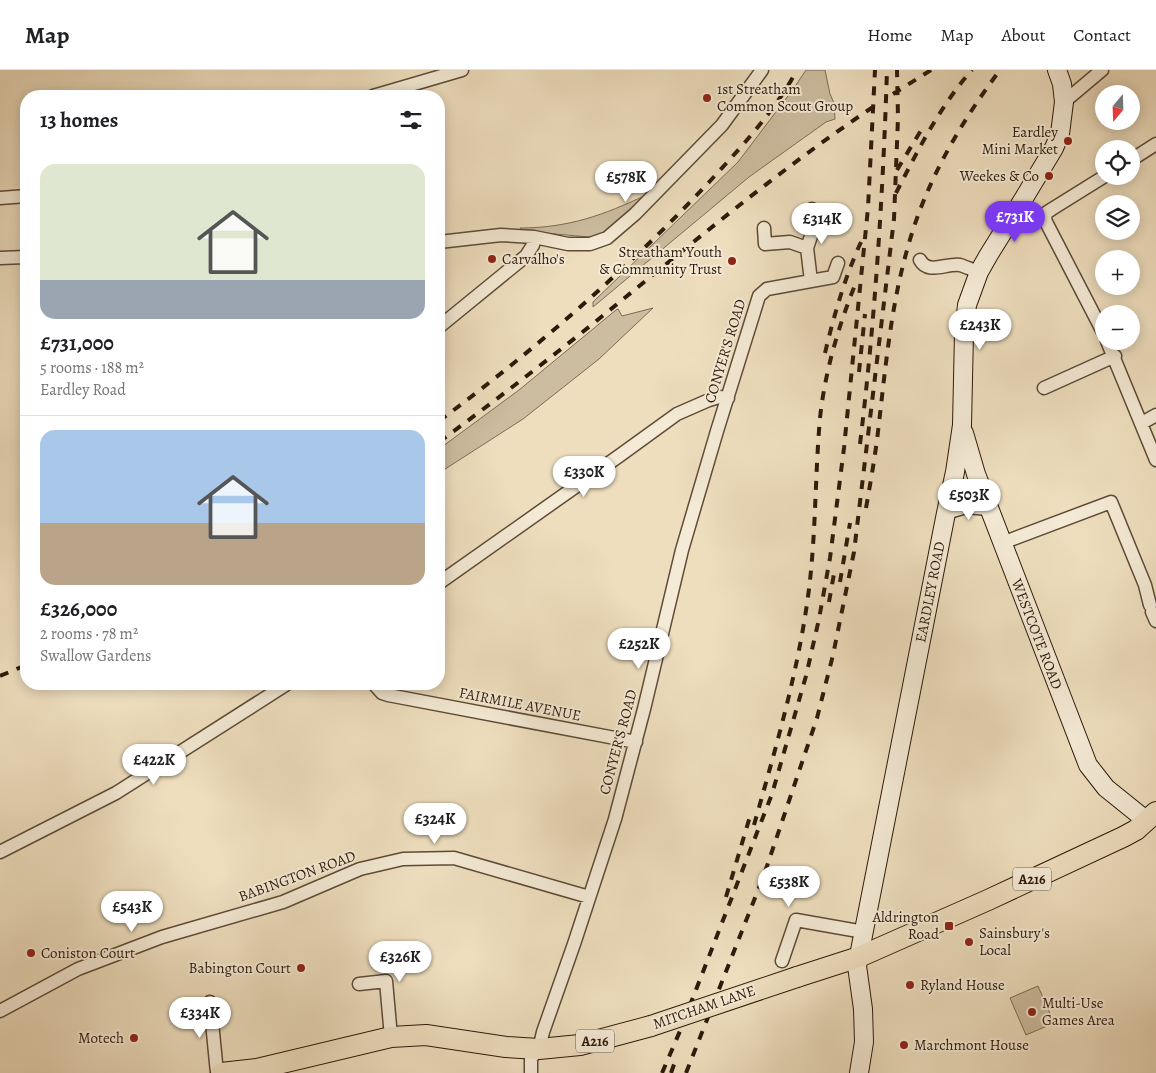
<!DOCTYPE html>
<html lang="en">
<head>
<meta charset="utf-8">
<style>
  :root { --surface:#fff; --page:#f2f2f2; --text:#202124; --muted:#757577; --line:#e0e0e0; --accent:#7c3aed }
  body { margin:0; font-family:Alegreya,serif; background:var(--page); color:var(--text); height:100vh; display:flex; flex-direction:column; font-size:19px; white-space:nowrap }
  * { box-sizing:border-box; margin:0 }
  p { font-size:16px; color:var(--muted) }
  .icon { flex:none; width:28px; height:28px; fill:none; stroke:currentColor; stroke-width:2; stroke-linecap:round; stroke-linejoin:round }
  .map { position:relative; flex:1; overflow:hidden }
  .panel { position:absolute; left:20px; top:20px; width:425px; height:600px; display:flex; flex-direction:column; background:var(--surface); border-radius:20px; box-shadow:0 2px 12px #0003 }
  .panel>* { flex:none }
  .needle { width:32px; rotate:199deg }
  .buttons { position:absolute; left:1095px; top:15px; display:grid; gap:10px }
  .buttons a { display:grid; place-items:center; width:45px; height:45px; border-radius:50%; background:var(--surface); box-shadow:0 2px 12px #0003; font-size:25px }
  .price { position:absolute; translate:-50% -42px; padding:0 11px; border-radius:18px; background:#fff; color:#222; font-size:16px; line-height:32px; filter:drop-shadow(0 1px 2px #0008) }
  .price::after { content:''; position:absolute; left:50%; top:30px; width:15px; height:11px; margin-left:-8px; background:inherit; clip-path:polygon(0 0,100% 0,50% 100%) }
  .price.on { background:var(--accent); color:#fff }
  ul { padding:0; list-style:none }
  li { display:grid; align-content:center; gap:10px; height:265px; padding:0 20px }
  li+li { border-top:1px solid var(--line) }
  li span { display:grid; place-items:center; height:155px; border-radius:15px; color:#555 }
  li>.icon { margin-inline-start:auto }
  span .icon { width:90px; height:90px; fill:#fffc; stroke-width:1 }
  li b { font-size:21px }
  h2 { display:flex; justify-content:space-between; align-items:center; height:60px; padding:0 20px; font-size:21px }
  header { display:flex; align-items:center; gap:30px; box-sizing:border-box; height:70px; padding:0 25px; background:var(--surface); border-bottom:1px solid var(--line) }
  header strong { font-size:24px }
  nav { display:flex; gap:28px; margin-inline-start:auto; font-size:18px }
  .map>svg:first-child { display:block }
</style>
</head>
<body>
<header>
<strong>Map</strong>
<nav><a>Home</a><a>Map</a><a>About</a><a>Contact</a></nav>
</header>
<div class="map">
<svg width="1156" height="1003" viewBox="0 0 1156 1003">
  <rect width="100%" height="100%" fill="#eedebe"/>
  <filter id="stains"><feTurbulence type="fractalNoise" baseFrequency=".004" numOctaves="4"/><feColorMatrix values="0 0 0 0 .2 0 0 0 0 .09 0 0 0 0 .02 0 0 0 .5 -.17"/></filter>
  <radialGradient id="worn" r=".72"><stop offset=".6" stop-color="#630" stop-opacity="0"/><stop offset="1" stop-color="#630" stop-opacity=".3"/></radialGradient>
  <!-- green -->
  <path fill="#cdbda0" stroke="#7d6c56" d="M 806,0 L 825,0 L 830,24 L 834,33 L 835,49 L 826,52 L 749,107 L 593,237 L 593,232 L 738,92 L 794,18 Z
    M 646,125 L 599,168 L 523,161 L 520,158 C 568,158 604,145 646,125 Z
    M 653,238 L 599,289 L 523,349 L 439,403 L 439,379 L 519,320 L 616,240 L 618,239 L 622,246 Z
    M 1038,916 L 1054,953 L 1026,965 L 1010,928 Z"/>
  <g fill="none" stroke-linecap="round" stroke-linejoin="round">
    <defs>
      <path id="street" d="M 373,26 L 462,0
        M 1064,32 L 1102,0
        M 1131,90 L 1156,74
        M 0,128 L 26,126
        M 764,158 L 765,174 L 790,172 L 807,178
        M 439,172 L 501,165 L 534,167 L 568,174 L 590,174 L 607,168 L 635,144 L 722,55 L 762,0
        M 0,188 L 26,187
        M 920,190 C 928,205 946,193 960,195 C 966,197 973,200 979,202
        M 811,211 L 807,178 L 811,166 L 812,139
        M 439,257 L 526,186 L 533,175 L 534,167
        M 1104,264 L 1045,150 L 1046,143 L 1052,139 L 1105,106
        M 1107,271 L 1156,390
        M 1044,318 L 1115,286
        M 1142,353 L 1156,345
        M 946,443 L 966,437 L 989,439
        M 1002,473 L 1111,432 L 1145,515 L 1150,535
        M 439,513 L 619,386 L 677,344 L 709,330 L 719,327 L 728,328
        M 1152,542 L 1156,551
        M 374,614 L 382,623 L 388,625 L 636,672
        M 0,782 L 116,723 L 287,614
        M 782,891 L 796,850 L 864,862
        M 359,914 L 386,911 L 391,967
        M 210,932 L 217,1003
        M 0,941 L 78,899 L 162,867 L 283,832 L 360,799 L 403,789 L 454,788 L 589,827
        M 531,1003 L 531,988 L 539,979 L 543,962 L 574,874 L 615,749 L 644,639 L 682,480 L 717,361 L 759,226 L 767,219 L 833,207 L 838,193"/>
      <path id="secondary" d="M 964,363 L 976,404 L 1088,695 L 1106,718 L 1147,751
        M 859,1003 L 864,972 L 863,939 L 857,896 L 946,443 L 955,402 L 962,355 L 964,263 L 967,235 L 979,202 L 988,186 L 1024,128 L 1054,78 L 1060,64 L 1064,32 L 1062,14 L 1057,0"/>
      <path id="primary" d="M 797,907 L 859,887 L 988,830 L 1123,767 L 1136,760 L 1156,742
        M 221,1003 L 257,999 L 391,967 L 426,965 L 506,977 L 539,979 L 580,975 L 651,956"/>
    </defs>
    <!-- street casing -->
    <use href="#street" stroke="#5d4b38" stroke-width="15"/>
    <!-- secondary casing -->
    <use href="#secondary" stroke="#2d1a0b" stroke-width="20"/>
    <!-- primary casing -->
    <use href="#primary" stroke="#2d1a0b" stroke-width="22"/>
    <!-- street -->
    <use href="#street" stroke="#f4ead5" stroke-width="12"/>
    <!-- secondary -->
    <use href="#secondary" stroke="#f4ead5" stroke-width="18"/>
    <!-- primary -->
    <use href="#primary" stroke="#eedebe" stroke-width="20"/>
    <!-- rail -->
    <path stroke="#2d1a0b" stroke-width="4" stroke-dasharray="9 9" stroke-linecap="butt" d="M 893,24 L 931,0
      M 897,100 L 923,57
      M 896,123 C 918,80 940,36 972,0
      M 825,283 C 834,245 845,207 861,172
      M 859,302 L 865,244
      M 439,351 C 536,279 628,199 711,110 C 742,76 775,41 797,0
      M 439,372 C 503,325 566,276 627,226 C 708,160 789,93 876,35
      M 860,374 C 875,250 883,125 887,0
      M 866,438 C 870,415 874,393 877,370 C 885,304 890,237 909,173 C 927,110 961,52 1000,0
      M 840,512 L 850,453
      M 829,532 L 835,498
      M 0,606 L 26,595
      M 754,755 C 776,677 799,599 809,519 C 816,462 815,405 820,348 C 825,301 839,254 857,210
      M 726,827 L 751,743
      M 662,1003 L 680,961 L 772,724 L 806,606 L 819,549 L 830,488 L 844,378 L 868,138 L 875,0
      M 671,1003 L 677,986
      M 686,1003 L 764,805 L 817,648 L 833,585 L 854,482 L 894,149 L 898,48 L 897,0"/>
    <defs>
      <path id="primary-bridge" d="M 651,956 L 797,907"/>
    </defs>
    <!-- primary-bridge casing -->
    <use href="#primary-bridge" stroke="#2d1a0b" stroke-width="22" stroke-linecap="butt"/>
    <!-- primary-bridge -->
    <use href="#primary-bridge" stroke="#eedebe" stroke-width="20"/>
  </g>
  <!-- markers -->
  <g fill="#8f2418" stroke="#f4ead5" stroke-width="2">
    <circle cx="707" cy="28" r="5"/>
    <circle cx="1068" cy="71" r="5"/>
    <circle cx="1049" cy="106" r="5"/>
    <circle cx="492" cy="189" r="5"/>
    <circle cx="732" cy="191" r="5"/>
    <rect x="944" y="851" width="10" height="10" rx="2.5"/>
    <circle cx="969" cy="872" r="5"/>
    <circle cx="31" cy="883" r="5"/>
    <circle cx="301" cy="898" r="5"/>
    <circle cx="910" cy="915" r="5"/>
    <circle cx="1032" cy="942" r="5"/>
    <circle cx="134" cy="968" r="5"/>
    <circle cx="904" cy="975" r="5"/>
  </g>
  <g text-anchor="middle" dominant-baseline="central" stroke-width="4" stroke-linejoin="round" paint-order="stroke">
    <!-- shield labels -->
    <g fill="#f4ead5" stroke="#695848" stroke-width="1">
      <rect x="1013" y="797.5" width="38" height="23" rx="4"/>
      <rect x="576" y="959.5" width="38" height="23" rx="4"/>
    </g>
    <g font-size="14" font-weight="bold" fill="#2d1a0b">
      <text x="1032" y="809">A216</text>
      <text x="595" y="971">A216</text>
    </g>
    <!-- poi labels -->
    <g font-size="15" fill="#2d1a0b" stroke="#f4ead5" text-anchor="start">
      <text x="717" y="19">1st Streatham<tspan x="717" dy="17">Common Scout Group</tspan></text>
      <text x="1058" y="62" text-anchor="end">Eardley<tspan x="1058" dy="17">Mini Market</tspan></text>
      <text x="1039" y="106" text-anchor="end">Weekes &amp; Co</text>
      <text x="722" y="182" text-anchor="end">Streatham Youth<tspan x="722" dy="17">&amp; Community Trust</tspan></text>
      <text x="502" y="189">Carvalho's</text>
      <text x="939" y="847" text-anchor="end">Aldrington<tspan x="939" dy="17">Road</tspan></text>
      <text x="979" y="863">Sainsbury's<tspan x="979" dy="17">Local</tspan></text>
      <text x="41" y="883">Coniston Court</text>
      <text x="291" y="898" text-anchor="end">Babington Court</text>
      <text x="920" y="915">Ryland House</text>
      <text x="1042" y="933">Multi-Use<tspan x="1042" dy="17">Games Area</tspan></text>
      <text x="124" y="968" text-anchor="end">Motech</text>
      <text x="914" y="975">Marchmont House</text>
    </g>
    <!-- street labels -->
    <g font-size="15" fill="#2d1a0b" stroke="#f4ead5">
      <text transform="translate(725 281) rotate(-73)">CONYER'S ROAD</text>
      <text transform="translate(930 522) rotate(-79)">EARDLEY ROAD</text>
      <text transform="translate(1037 564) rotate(69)">WESTCOTE ROAD</text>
      <text transform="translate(520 634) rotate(11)">FAIRMILE AVENUE</text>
      <text transform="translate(618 672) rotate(-75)">CONYER'S ROAD</text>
      <text transform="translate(297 806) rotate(-20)">BABINGTON ROAD</text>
      <text transform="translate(704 937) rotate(-19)">MITCHAM LANE</text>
    </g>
  </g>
  <rect width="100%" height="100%" filter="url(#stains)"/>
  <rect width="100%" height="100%" fill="url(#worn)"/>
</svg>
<div class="buttons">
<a><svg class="needle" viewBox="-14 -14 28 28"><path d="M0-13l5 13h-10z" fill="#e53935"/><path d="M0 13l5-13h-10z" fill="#757577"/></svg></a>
<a><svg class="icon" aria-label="locate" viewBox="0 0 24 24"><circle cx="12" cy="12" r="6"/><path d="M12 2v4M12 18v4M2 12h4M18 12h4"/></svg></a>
<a><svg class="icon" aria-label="layers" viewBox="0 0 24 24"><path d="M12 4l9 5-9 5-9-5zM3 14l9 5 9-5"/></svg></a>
<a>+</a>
<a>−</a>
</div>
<b class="price" style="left:626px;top:133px">£578K</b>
<b class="price on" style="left:1015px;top:173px">£731K</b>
<b class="price" style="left:822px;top:175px">£314K</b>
<b class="price" style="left:980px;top:281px">£243K</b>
<b class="price" style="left:584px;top:428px">£330K</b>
<b class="price" style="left:969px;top:451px">£503K</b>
<b class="price" style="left:639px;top:600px">£252K</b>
<b class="price" style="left:154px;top:716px">£422K</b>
<b class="price" style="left:435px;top:775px">£324K</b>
<b class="price" style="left:789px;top:838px">£538K</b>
<b class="price" style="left:132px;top:863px">£543K</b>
<b class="price" style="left:400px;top:913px">£326K</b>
<b class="price" style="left:200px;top:969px">£334K</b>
<section class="panel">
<h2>13 homes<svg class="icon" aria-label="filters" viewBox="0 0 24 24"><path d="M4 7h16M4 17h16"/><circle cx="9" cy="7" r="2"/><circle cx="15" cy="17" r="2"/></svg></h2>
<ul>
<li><span style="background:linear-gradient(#dfe7d0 75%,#9aa5b1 0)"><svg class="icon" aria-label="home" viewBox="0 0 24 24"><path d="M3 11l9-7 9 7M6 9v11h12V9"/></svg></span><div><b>£731,000</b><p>5 rooms · 188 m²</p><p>Eardley Road</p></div></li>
<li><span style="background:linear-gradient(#a9c7e8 60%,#b9a48a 0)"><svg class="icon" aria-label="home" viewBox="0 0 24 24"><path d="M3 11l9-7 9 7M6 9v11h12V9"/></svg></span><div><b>£326,000</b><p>2 rooms · 78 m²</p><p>Swallow Gardens</p></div></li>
</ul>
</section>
</div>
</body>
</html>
